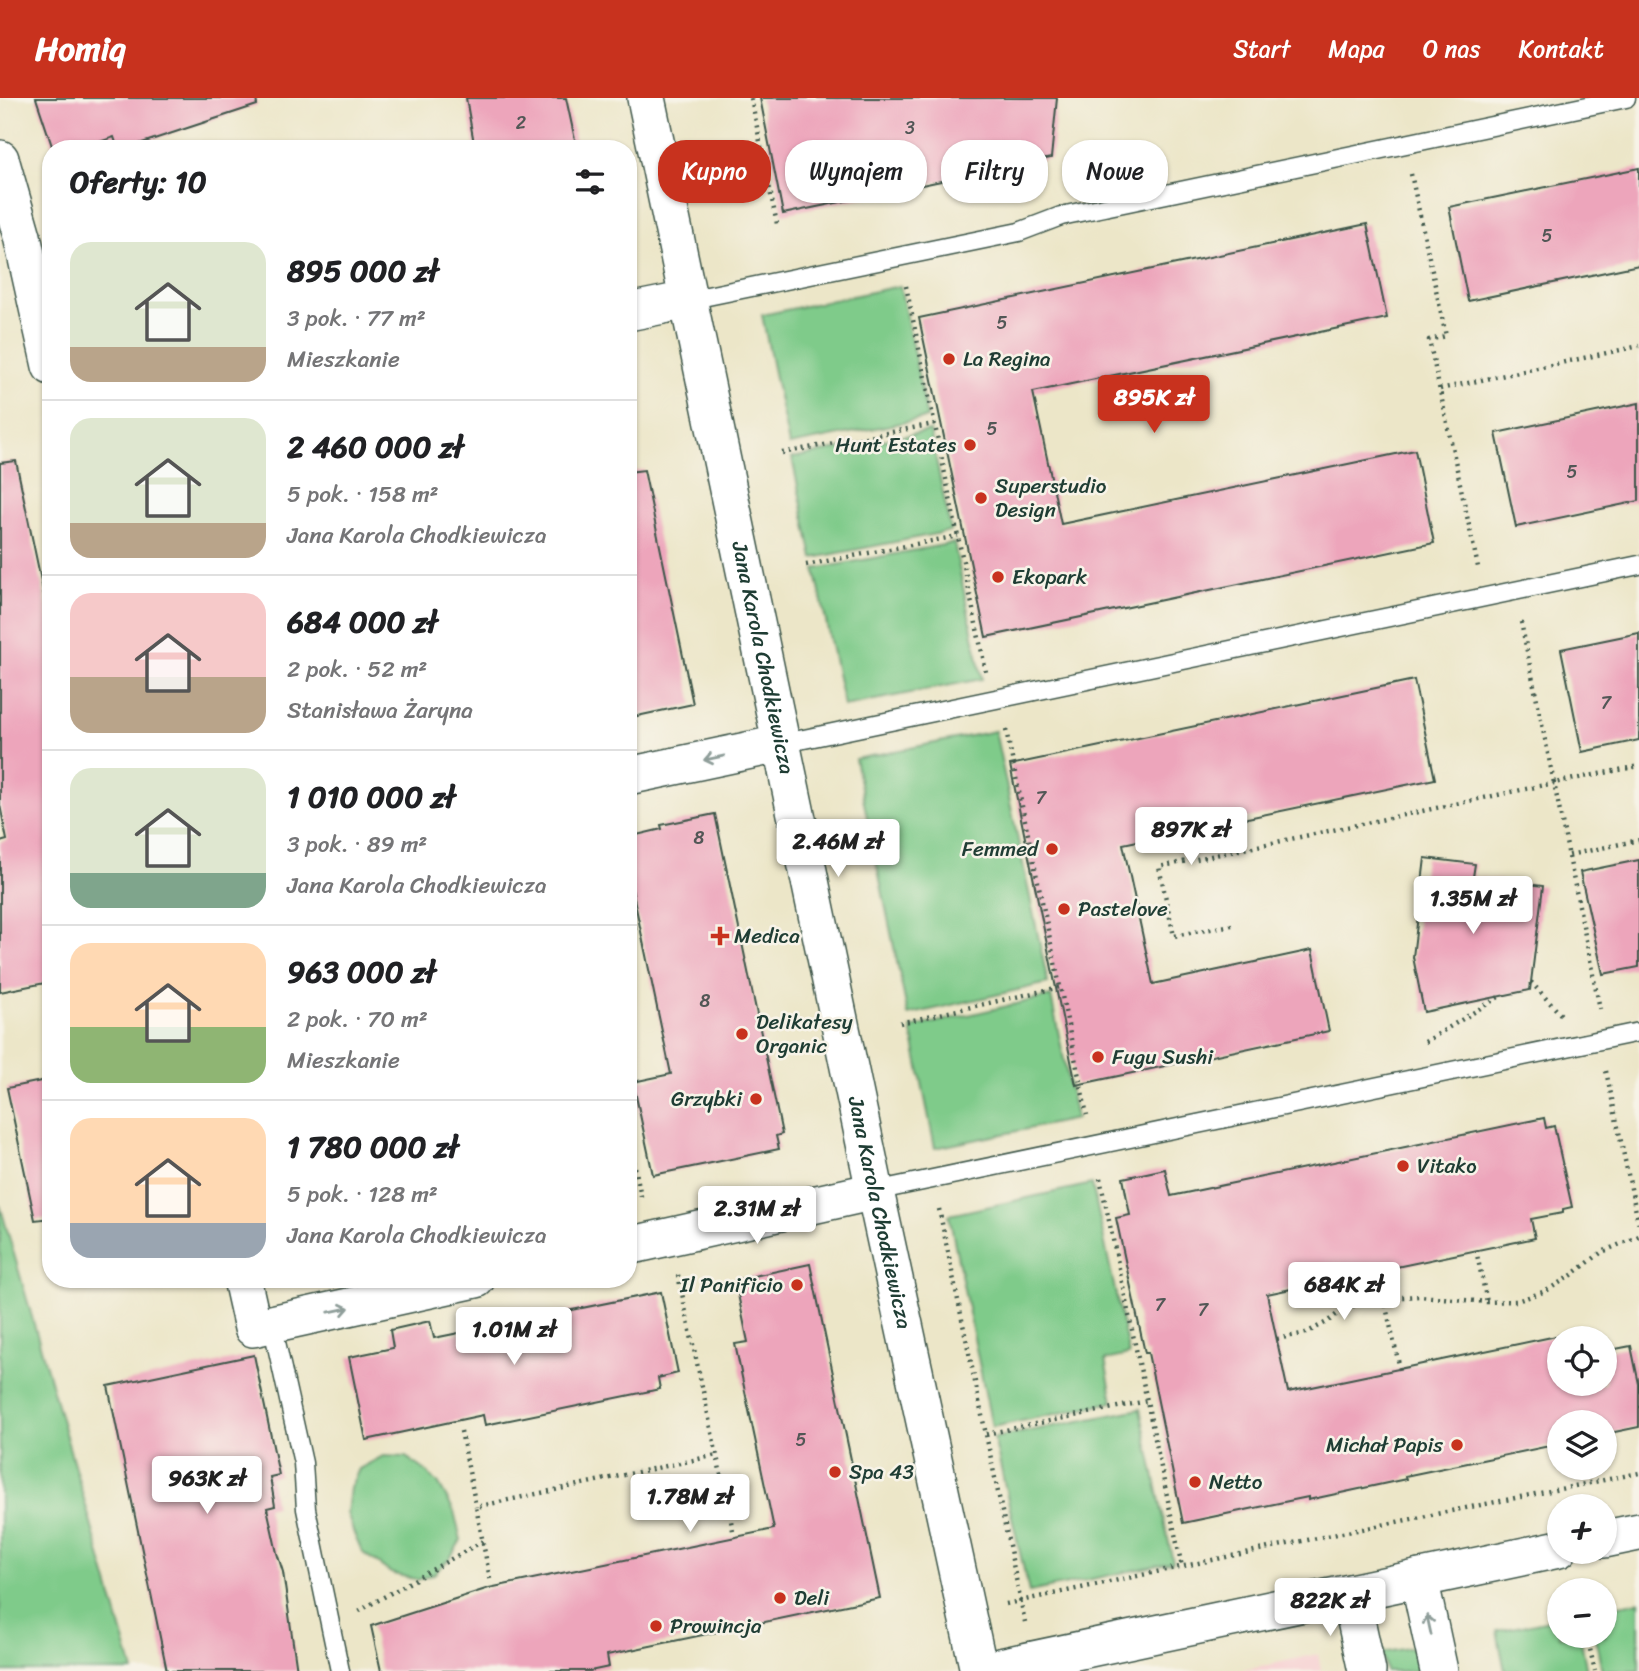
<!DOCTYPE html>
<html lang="pl">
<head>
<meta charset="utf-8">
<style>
  :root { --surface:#fff; --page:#f2f2f2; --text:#202124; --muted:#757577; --line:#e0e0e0; --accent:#c8321e }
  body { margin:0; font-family:Sriracha,sans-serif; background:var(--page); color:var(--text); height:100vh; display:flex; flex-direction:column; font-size:26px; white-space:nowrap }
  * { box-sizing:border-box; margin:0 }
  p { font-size:23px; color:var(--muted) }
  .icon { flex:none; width:38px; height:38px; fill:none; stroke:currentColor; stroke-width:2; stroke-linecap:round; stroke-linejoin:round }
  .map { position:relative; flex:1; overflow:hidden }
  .side { position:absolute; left:42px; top:42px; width:595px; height:1148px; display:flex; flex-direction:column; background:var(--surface); border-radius:28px; box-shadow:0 2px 5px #0004 }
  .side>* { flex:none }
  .guide { position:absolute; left:658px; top:42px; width:665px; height:63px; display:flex; gap:14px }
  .tools { position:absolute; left:1547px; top:1228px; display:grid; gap:14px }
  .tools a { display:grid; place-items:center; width:70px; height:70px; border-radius:50%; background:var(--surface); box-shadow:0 2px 5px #0004; font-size:35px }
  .price { position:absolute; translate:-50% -60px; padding:0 16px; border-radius:7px; background:#fff; color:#222; font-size:23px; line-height:46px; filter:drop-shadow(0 2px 4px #0008) }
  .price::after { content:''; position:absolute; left:50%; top:42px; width:21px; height:16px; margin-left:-10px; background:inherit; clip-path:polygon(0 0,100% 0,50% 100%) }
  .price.selected { background:var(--accent); color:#fff }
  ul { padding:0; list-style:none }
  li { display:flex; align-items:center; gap:21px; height:175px; padding:0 28px }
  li+li { border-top:2px solid var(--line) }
  li span { display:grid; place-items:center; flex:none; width:196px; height:140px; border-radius:21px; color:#555 }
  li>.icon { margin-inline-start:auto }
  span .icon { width:84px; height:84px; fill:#fffc; stroke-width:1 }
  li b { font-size:30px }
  h2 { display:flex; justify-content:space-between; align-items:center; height:84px; padding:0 28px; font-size:30px }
  .tag { padding:0 24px; border-radius:28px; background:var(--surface); box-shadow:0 2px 5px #0004; font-size:24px; line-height:63px }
  .tag.selected { background:var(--accent); color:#fff }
  header { display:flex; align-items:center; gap:42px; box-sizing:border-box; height:98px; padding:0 35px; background:var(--accent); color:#fff }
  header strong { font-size:33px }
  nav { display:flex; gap:38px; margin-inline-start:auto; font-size:24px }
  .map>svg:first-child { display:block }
</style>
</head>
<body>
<header>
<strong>Homiq</strong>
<nav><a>Start</a><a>Mapa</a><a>O nas</a><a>Kontakt</a></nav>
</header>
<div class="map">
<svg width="1639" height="1573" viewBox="0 0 1639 1573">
  <rect width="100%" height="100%" fill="#f7f3e8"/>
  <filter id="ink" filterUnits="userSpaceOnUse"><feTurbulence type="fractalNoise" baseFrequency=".0143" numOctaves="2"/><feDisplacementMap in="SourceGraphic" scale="14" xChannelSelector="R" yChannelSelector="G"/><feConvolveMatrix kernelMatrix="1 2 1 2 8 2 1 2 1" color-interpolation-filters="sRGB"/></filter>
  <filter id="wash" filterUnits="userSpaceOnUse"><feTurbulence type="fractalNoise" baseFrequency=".00686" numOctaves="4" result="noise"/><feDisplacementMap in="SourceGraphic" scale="28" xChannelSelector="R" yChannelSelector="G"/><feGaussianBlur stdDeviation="1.57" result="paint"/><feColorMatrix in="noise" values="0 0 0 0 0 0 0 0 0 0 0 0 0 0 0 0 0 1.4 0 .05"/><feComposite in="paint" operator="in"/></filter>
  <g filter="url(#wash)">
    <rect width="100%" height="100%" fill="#ece6c8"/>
    <!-- built -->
    <path fill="#f7cfd1" d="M 1318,1556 L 1321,1573 L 1240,1573 Z"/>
    <!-- green -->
    <path fill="#7fcb8a" stroke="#4f845f" stroke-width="2" d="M 900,188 L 927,320 L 789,347 L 762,217 Z
      M 930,333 L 951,433 L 813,460 L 792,360 Z
      M 954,445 L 982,581 L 844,608 L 815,471 Z
      M 995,633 L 1048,885 L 908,917 L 855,661 Z
      M 1051,898 L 1076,1021 L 935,1050 L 911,930 Z
      M 1092,1086 L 1129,1257 L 1105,1262 L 1113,1304 L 992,1329 L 949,1117 Z
      M 0,1107 L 133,1573 L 0,1573 Z
      M 1140,1311 L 1173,1464 L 1029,1494 L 994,1340 Z
      M 383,1358 L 406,1359 L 422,1370 L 438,1385 L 454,1413 L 461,1442 L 450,1460 L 434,1476 L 417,1482 L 391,1475 L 362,1454 L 354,1436 L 347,1415 L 350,1390 L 359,1371 Z
      M 1639,1503 L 1639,1573 L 1602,1573 L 1595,1538 L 1605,1538 L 1605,1510 Z
      M 1559,1520 L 1559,1538 L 1580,1538 L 1587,1573 L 1505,1573 L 1497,1533 Z
      M 1418,1548 L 1423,1573 L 1386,1573 L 1382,1555 Z"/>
    <g id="blocks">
      <!-- building -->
      <path fill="#eda5bb" d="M 36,0 L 256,0 L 257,7 L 124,51 L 118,51 L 114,39 L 79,51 L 53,51 Z
        M 466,0 L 566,0 L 577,51 L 475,51 Z
        M 760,0 L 1057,0 L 1051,60 L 783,116 Z
        M 1639,70 L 1639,167 L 1468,203 L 1449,109 Z
        M 1367,126 L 1387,220 L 1033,294 L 1061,426 L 1415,352 L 1434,445 L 986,539 L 919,220 Z
        M 1639,305 L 1639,403 L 1516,429 L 1496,335 Z
        M 16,363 L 51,530 L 51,878 L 44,879 L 45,885 L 0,894 L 0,744 L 7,742 L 0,707 L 0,365 Z
        M 644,372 L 693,606 L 628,620 L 628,374 Z
        M 1639,535 L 1639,642 L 1582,654 L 1561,551 Z
        M 1414,582 L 1435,681 L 1123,746 L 1153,886 L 1312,852 L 1329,933 L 1076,987 L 1010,667 Z
        M 715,716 L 782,1036 L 776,1038 L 779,1051 L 653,1077 L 633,984 L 671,976 L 628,772 L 628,739 L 662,731 L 661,727 Z
        M 1425,760 L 1475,766 L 1473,779 L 1543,788 L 1530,892 L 1424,914 L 1413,859 Z
        M 1639,762 L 1639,869 L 1603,876 L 1580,774 Z
        M 51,981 L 51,1120 L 35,1122 L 7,990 Z
        M 1544,1020 L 1546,1030 L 1554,1028 L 1572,1109 L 1563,1111 L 1563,1115 L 1531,1121 L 1535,1140 L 1267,1196 L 1288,1294 L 1566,1236 L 1567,1241 L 1559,1241 L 1559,1286 L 1605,1286 L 1605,1253 L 1631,1248 L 1639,1286 L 1639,1329 L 1605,1336 L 1605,1325 L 1559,1325 L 1559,1346 L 1405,1378 L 1406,1381 L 1308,1402 L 1308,1399 L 1183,1425 L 1148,1255 L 1145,1255 L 1116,1120 L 1130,1117 L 1123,1080 L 1165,1071 L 1171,1098 Z
        M 810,1166 L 880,1500 L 607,1557 L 609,1569 L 590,1573 L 381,1573 L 371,1528 L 489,1490 L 774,1431 L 735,1246 L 748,1244 L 735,1182 Z
        M 661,1194 L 678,1275 L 658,1280 L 660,1291 L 485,1327 L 483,1317 L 366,1342 L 349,1259 L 393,1250 L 390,1232 L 430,1223 L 434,1240 Z
        M 254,1257 L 279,1377 L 270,1379 L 275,1408 L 267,1410 L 277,1455 L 283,1474 L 297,1573 L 167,1573 L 108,1288 Z"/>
    </g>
  </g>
  <g filter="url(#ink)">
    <use href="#blocks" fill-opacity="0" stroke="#3e564a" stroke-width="2"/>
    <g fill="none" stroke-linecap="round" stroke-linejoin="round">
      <defs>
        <path id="service" d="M 688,202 L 1019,134 L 1061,118 L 1626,0
          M 780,646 L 1639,467
          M 875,1093 L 1639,934
          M 272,1226 L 303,1365 L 306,1411 L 340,1573"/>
        <g id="minor">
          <path id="s1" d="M 646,0 L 875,1093 L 979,1573"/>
          <path d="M 0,61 L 22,138 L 51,268"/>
          <path d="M 628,214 L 688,202"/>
          <path d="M 628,678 L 780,646"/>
          <path d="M 628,1148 L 875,1093"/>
          <path d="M 242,1181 L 253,1230 L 476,1181"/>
          <path d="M 1605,1441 L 1639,1434"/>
          <path d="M 1419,1480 L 1439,1573"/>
          <path d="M 1350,1495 L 1367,1573"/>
          <path d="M 981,1573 L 1559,1451"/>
        </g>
      </defs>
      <!-- service casing -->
      <use href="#service" stroke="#3e564a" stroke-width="21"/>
      <!-- minor casing -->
      <use href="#minor" stroke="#3e564a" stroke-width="40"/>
      <!-- path -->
      <path stroke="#3e564a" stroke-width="4.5" stroke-dasharray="2 5" stroke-linecap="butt" d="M 751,0 L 777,126
        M 1411,76 L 1446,238 L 1429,242 L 1478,469
        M 906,188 L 986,574
        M 1440,291 L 1639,248
        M 782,355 L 934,326
        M 806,467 L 958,438
        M 1521,524 L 1554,685 L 1639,668
        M 1006,632 L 1087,1017
        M 1569,757 L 1639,742
        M 1232,827 L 1174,838 L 1159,769 L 1554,685 L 1600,911
        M 628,831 L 640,829
        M 1531,884 L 1563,919
        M 900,925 L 1060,889
        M 1425,944 L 1502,897
        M 1606,973 L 1639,1128
        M 628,1035 L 642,1103
        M 1100,1080 L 1182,1469
        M 939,1111 L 1025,1524
        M 1476,1152 L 1487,1204
        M 678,1177 L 734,1437
        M 1277,1241 L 1306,1235 L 1327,1224 L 1345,1210 L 1384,1200
        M 1400,1271 L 1384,1200 L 1420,1198 L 1487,1204 L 1517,1203 L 1546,1193 L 1572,1177 L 1602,1154 L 1639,1138
        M 461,1333 L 476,1409
        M 986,1336 L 1147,1303
        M 490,1481 L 476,1409 L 717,1357
        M 1006,1506 L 1278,1448 L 1639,1375
        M 359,1513 L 483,1443
        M 1587,1538 L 1595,1573"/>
      <!-- service -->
      <use href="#service" stroke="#fff" stroke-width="18"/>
      <!-- minor -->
      <use href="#minor" stroke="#fff" stroke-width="37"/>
    </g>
    <!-- one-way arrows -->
    <defs><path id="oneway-shaft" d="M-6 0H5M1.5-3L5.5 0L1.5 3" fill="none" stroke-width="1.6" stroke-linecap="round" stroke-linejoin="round" transform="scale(1.75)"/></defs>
    <g stroke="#8f9e9a">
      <use href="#oneway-shaft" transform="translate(714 660) rotate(168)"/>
      <use href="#oneway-shaft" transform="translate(339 1212) rotate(-12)"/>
      <use href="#oneway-shaft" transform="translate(1429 1527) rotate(-102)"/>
    </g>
  </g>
  <!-- markers -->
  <g fill="#c8321e" stroke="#f7f3e8" stroke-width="2.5">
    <circle cx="949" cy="261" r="7"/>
    <circle cx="970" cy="347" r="7"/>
    <circle cx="981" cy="400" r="7"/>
    <circle cx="998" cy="479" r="7"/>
    <circle cx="1052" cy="751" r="7"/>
    <circle cx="1064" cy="811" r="7"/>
    <path d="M716.5 827.5h7v7h7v7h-7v7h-7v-7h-7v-7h7z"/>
    <circle cx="742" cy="936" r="7"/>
    <circle cx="1098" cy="959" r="7"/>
    <circle cx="756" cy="1001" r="7"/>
    <circle cx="1403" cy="1068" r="7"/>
    <circle cx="797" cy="1187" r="7"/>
    <circle cx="1457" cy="1347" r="7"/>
    <circle cx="835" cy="1374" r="7"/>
    <circle cx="1195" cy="1384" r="7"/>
    <circle cx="780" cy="1500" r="7"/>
    <circle cx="656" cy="1528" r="7"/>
  </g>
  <g text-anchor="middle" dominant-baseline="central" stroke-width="5" stroke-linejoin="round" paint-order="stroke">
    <!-- number labels -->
    <g font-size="18" fill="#525756">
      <text x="521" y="25">2</text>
      <text x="910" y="30">3</text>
      <text x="1547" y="138">5</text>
      <text x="1002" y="225">5</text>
      <text x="992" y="331">5</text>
      <text x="1572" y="374">5</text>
      <text x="1606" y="605">7</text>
      <text x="1041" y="700">7</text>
      <text x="699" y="740">8</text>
      <text x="705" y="903">8</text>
      <text x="1160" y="1207">7</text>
      <text x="1203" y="1212">7</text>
      <text x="801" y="1342">5</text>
    </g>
    <!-- poi labels -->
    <g font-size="21" fill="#1f3d34" stroke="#f7f3e8" text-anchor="start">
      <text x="963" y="261">La Regina</text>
      <text x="956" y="347" text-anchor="end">Hunt Estates</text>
      <text x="995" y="388">Superstudio<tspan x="995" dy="24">Design</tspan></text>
      <text x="1012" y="479">Ekopark</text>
      <text x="1038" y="751" text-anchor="end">Femmed</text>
      <text x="1078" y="811">Pastelove</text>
      <text x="734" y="838">Medica</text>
      <text x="756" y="924">Delikatesy<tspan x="756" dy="24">Organic</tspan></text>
      <text x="1112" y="959">Fugu Sushi</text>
      <text x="742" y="1001" text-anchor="end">Grzybki</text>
      <text x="1417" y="1068">Vitako</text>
      <text x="783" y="1187" text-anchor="end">Il Panificio</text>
      <text x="1443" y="1347" text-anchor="end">Michał Papis</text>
      <text x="849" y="1374">Spa 43</text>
      <text x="1209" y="1384">Netto</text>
      <text x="794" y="1500">Deli</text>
      <text x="670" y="1528">Prowincja</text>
    </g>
    <!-- street labels -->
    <g font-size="21" fill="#1f3d34" stroke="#f7f3e8">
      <text stroke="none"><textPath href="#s1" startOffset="572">Jana Karola Chodkiewicza</textPath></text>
      <text stroke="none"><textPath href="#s1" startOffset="1139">Jana Karola Chodkiewicza</textPath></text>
    </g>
  </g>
</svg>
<div class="tools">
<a><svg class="icon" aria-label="locate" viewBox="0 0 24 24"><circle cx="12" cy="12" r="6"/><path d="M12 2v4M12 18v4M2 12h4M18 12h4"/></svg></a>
<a><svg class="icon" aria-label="layers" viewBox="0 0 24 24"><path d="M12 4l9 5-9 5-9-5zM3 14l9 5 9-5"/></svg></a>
<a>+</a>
<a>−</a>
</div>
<b class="price selected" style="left:1154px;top:337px">895K zł</b>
<b class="price" style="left:1191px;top:769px">897K zł</b>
<b class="price" style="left:838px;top:781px">2.46M zł</b>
<b class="price" style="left:1473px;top:838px">1.35M zł</b>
<b class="price" style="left:757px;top:1148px">2.31M zł</b>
<b class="price" style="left:1344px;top:1224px">684K zł</b>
<b class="price" style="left:514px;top:1269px">1.01M zł</b>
<b class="price" style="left:207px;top:1418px">963K zł</b>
<b class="price" style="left:690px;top:1436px">1.78M zł</b>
<b class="price" style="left:1330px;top:1540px">822K zł</b>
<div class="guide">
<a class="tag selected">Kupno</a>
<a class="tag">Wynajem</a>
<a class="tag">Filtry</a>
<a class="tag">Nowe</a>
</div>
<section class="side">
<h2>Oferty: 10<svg class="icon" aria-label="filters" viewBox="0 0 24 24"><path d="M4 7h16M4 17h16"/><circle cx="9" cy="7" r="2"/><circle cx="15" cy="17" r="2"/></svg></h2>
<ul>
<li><span style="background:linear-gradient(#dfe7d0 75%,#b9a48a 0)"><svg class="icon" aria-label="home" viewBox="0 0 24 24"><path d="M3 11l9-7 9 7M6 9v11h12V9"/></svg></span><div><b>895 000 zł</b><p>3 pok. · 77 m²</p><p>Mieszkanie</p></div></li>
<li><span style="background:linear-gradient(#dfe7d0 75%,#b9a48a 0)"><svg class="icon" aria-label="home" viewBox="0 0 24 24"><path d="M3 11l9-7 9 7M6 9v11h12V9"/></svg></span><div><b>2 460 000 zł</b><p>5 pok. · 158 m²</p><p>Jana Karola Chodkiewicza</p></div></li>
<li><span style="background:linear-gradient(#f6c9c9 60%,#b9a48a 0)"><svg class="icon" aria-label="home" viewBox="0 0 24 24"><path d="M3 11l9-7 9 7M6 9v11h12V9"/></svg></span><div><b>684 000 zł</b><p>2 pok. · 52 m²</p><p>Stanisława Żaryna</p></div></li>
<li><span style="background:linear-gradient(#dfe7d0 75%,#7fa58c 0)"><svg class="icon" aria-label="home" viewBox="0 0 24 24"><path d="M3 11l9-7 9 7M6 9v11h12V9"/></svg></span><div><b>1 010 000 zł</b><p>3 pok. · 89 m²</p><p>Jana Karola Chodkiewicza</p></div></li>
<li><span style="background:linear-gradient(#ffd9b3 60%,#8fb573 0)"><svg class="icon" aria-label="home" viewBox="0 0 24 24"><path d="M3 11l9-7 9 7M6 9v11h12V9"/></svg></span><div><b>963 000 zł</b><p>2 pok. · 70 m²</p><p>Mieszkanie</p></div></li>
<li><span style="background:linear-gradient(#ffd9b3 75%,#9aa5b1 0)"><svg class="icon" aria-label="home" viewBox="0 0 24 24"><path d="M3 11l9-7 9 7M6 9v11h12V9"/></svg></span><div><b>1 780 000 zł</b><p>5 pok. · 128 m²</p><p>Jana Karola Chodkiewicza</p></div></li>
</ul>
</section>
</div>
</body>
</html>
